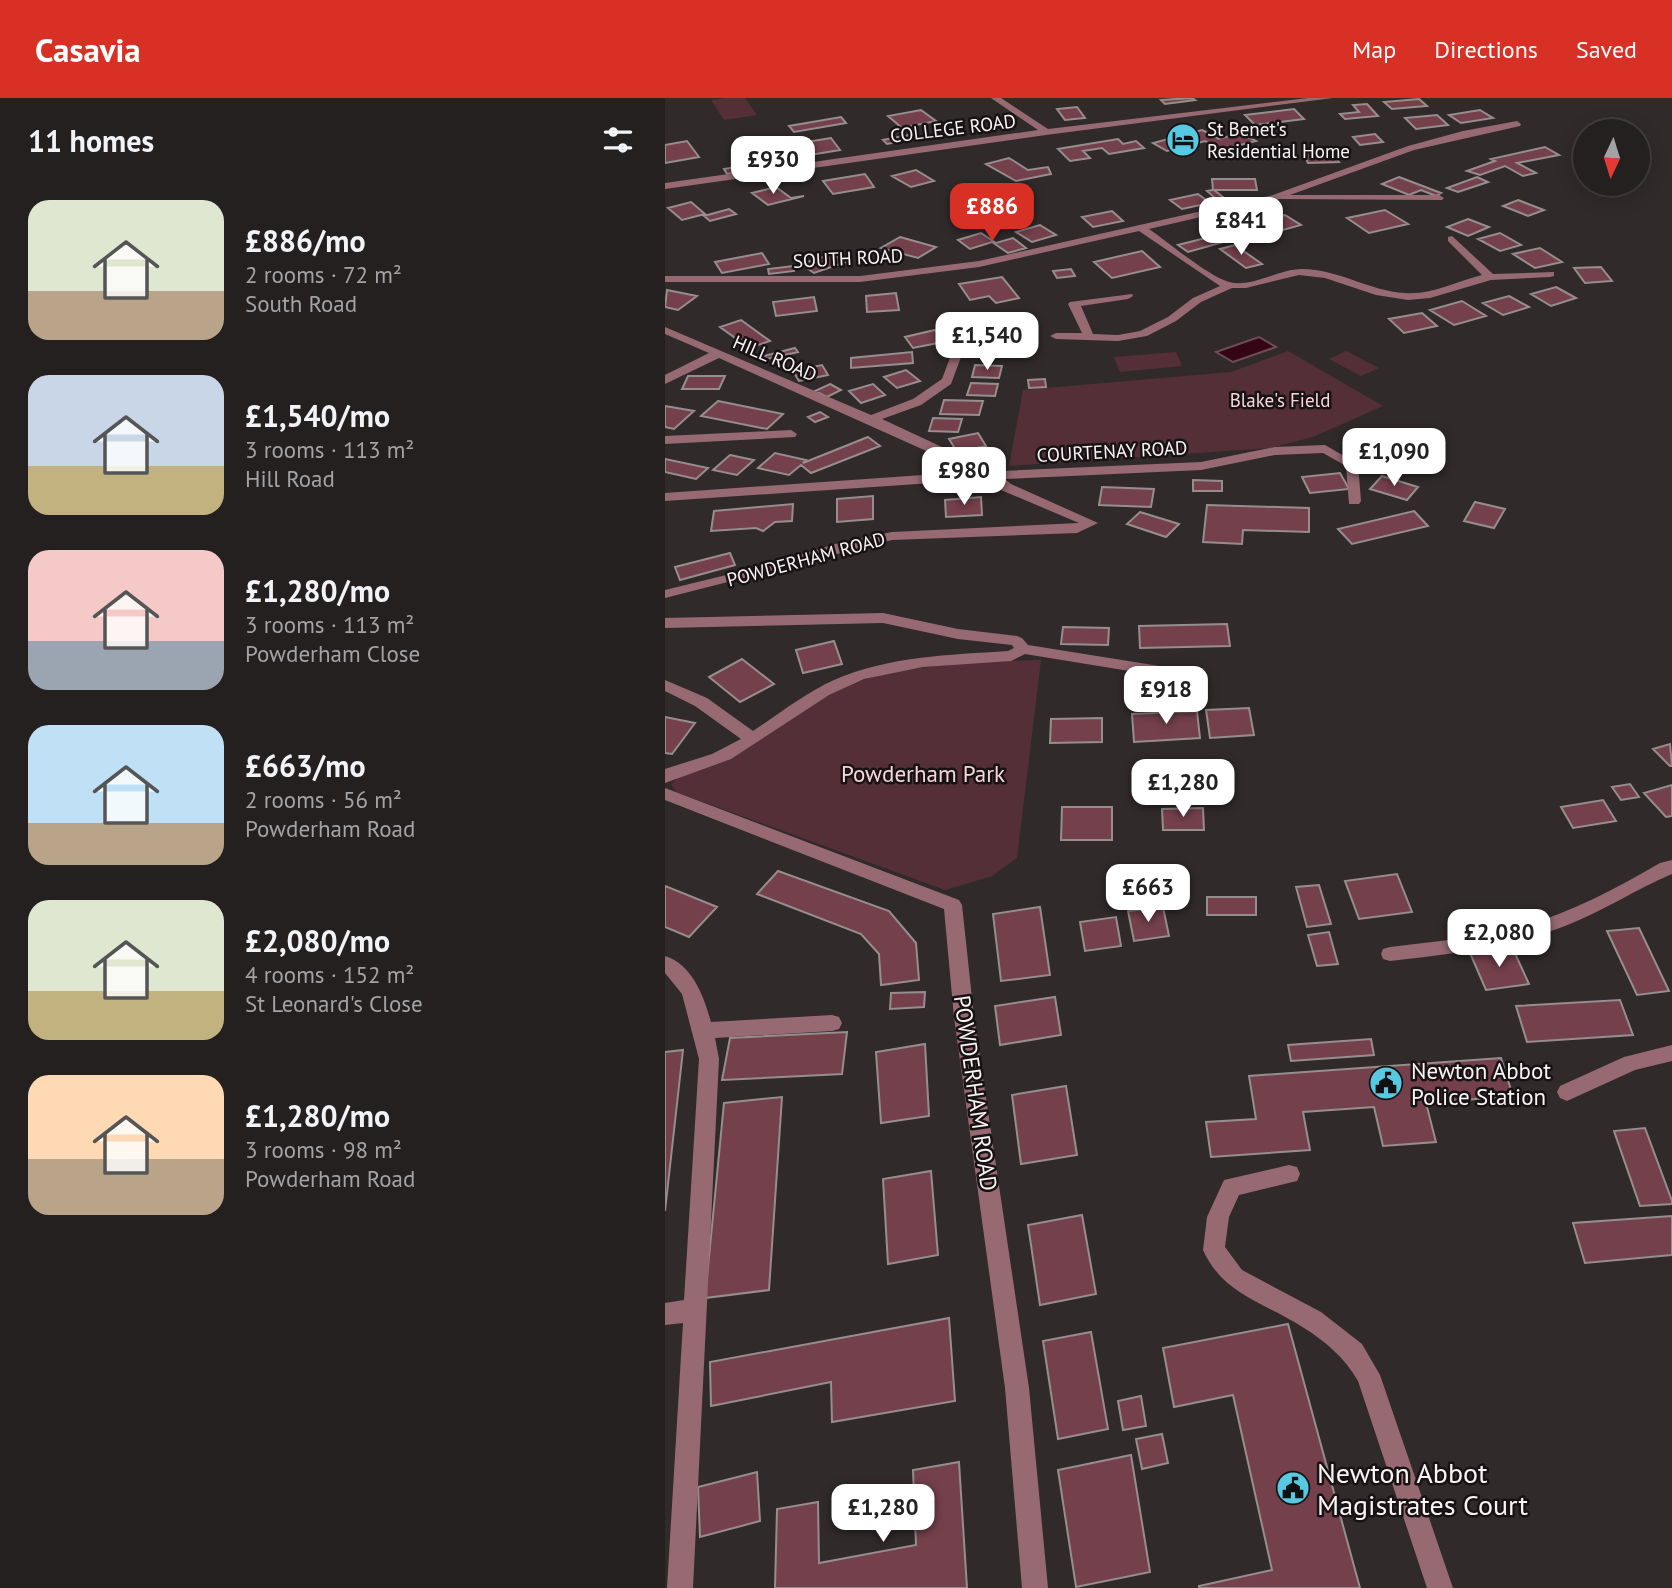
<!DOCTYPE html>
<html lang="en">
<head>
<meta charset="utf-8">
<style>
  :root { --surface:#252020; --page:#2d2829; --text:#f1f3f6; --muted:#a3a3a5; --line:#423e3e; --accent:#d93025 }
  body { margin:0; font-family:"PT Sans",sans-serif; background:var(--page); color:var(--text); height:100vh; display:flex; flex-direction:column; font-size:26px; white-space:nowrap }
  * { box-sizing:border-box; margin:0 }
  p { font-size:23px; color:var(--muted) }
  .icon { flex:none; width:38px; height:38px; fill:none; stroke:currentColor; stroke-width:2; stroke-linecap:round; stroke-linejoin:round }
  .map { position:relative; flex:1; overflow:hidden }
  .drawer { display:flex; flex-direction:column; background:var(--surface); width:665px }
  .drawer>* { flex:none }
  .needle { width:46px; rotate:184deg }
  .fabs { position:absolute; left:908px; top:21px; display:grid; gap:14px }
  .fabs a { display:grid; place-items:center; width:77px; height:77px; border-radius:50%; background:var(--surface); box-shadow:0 4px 18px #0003,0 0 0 2px var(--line); font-size:35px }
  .price { position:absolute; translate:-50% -60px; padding:0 16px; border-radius:14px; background:#fff; color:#222; font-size:23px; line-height:46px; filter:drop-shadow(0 2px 4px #0008) }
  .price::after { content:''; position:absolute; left:50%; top:42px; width:21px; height:16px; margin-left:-10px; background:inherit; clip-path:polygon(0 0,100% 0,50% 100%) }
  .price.current { background:var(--accent); color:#fff }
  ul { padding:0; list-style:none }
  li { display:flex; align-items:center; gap:21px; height:175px; padding:0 28px }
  li span { display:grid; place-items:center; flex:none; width:196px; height:140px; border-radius:21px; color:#555 }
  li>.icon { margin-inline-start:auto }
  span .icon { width:84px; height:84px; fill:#fffc; stroke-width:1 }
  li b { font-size:30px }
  h2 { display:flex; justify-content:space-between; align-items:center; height:84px; padding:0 28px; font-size:30px }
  header { display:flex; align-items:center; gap:42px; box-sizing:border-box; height:98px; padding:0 35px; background:var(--accent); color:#fff }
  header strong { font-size:33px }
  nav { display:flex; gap:38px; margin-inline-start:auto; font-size:24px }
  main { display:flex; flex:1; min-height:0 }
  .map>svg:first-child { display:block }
</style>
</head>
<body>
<header>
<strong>Casavia</strong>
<nav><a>Map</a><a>Directions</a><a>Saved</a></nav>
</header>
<main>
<section class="drawer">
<h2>11 homes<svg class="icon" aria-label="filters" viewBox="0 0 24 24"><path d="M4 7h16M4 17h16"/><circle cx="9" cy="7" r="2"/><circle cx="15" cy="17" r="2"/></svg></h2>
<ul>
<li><span style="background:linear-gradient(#dfe7d0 65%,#b9a48a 0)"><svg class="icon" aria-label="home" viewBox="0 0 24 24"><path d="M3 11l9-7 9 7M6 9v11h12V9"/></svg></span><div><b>£886/mo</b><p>2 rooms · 72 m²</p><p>South Road</p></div></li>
<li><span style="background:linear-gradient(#c9d6e8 65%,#c2b280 0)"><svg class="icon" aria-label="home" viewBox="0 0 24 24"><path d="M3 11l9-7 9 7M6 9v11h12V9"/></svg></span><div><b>£1,540/mo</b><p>3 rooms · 113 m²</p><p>Hill Road</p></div></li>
<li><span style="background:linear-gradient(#f6c9c9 65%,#9aa5b1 0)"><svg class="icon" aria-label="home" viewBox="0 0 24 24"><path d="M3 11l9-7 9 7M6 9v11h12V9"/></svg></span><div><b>£1,280/mo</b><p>3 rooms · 113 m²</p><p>Powderham Close</p></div></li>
<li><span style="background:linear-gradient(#bfe0f5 70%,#b9a48a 0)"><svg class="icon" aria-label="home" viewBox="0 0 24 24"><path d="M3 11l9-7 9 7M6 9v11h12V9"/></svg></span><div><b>£663/mo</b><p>2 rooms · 56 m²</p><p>Powderham Road</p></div></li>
<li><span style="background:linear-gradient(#dfe7d0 65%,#c2b280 0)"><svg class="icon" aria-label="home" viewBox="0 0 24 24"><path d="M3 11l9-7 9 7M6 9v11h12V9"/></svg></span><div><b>£2,080/mo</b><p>4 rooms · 152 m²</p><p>St Leonard's Close</p></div></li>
<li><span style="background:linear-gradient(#ffd9b3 60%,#b9a48a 0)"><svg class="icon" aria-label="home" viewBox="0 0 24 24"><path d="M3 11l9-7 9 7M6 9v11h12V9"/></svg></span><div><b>£1,280/mo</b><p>3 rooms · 98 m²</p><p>Powderham Road</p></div></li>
</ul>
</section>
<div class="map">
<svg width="1007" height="1490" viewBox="0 0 1007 1490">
  <rect width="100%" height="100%" fill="#312a2b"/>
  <!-- green -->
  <path fill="#552f38" d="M 62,0 L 80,0 L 92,17 L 59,22 L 46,2 Z
    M 623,253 L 718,308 L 648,339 L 605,350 L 344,368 L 358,292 L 566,274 Z
    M 681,253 L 714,270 L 696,278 L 664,261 Z
    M 511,254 L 517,268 L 455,274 L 449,259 Z
    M 376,562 L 352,760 L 327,778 L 280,792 L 11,694 L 6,686 C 22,670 48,670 68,658 C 108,635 144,604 187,586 C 233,567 325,563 376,562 Z"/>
  <!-- water -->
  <path fill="#340615" stroke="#6f4d58" stroke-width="2" d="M 594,239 L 611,249 L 568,264 L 551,254 Z"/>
  <!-- building -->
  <path fill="#74404c" stroke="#968d8e" stroke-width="2" d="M 527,0 L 530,2 L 500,6 L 496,2 Z
    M 754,1 L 762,8 L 727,11 L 719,4 Z
    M 702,6 L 713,18 L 680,21 L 675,16 L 694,14 L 688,7 Z
    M 412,9 L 420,20 L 400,22 L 392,11 Z
    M 629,11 L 639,21 L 590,27 L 580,17 Z
    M 256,12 L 271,23 L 237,30 L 223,18 Z
    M 815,12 L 828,20 L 796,25 L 784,17 Z
    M 772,17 L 783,27 L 751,31 L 740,20 Z
    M 176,19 L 181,25 L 129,34 L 124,28 Z
    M 537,32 L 554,41 L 575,35 L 591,43 L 555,52 L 540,43 L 502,53 L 488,45 Z
    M 710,36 L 718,44 L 695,47 L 688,39 Z
    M 244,37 L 248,41 L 222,46 L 218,42 Z
    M 166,40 L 175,52 L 145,57 L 135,45 Z
    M 453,41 L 458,46 L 471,43 L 479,50 L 444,56 L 437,50 L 418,53 L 425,60 L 405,63 L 393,51 Z
    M 22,43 L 34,59 L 0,65 L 0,47 Z
    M 116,43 L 120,49 L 83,55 L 79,49 Z
    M 880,49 L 894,57 L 852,65 L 871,75 L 858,78 L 840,68 L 815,77 L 802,73 L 830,63 L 826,61 Z
    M 668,54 L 674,64 L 643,65 L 638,55 Z
    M 344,60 L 363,72 L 383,69 L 386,76 L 351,83 L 321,66 Z
    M 83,67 L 85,72 L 62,76 L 59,71 Z
    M 251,72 L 269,83 L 246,89 L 227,78 Z
    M 200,76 L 209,89 L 168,96 L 158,83 Z
    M 734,79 L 776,95 L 771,98 L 756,92 L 744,97 L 717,86 Z
    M 812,79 L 823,84 L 793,94 L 782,90 Z
    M 547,81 L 590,81 L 592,92 L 549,92 L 558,99 L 551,101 L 542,93 L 548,92 Z
    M 111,89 L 126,100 L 139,98 L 103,107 L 87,95 Z
    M 533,96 L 545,105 L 517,111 L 505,102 Z
    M 853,102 L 879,112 L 863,118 L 838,108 Z
    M 26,104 L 40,116 L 17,122 L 3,110 Z
    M 64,111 L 71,116 L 45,123 L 39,118 Z
    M 720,112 L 743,126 L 704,135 L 682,120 Z
    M 447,113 L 458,123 L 428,129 L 417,119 Z
    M 620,117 L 636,127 L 596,138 L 580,127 Z
    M 803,121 L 824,129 L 803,138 L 782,129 Z
    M 375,127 L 391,137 L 367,144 L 351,134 Z
    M 316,135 L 331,145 L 348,140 L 361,150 L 343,155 L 327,144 L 305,151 L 293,142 Z
    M 835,135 L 856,147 L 835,153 L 813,141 Z
    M 556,136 L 566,142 L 523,154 L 513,147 Z
    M 235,139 L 271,149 L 253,160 L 216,150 Z
    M 570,147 L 597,166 L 581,170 L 555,151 Z
    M 875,150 L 897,164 L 870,170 L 848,156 Z
    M 477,153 L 495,169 L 447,180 L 429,164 Z
    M 97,155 L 104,166 L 57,175 L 50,164 Z
    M 167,156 L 181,164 L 149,175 L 136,166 Z
    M 128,168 L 129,173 L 104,176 L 103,171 Z
    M 936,169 L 947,183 L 920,185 L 909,170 Z
    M 406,171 L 410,178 L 392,180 L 388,173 Z
    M 337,179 L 354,200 L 331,205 L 324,198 L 305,202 L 294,186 Z
    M 891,189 L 911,200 L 886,208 L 866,196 Z
    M 2,192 L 32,198 L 13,212 L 0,209 Z
    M 231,195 L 234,212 L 202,214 L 201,198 Z
    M 844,198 L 864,209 L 838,217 L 818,205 Z
    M 149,199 L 152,213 L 111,218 L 108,204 Z
    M 797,203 L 821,218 L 789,227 L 765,212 Z
    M 757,215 L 772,228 L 739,235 L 724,221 Z
    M 76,222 L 105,243 L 84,250 L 55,229 Z
    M 270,232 L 278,244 L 248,250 L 240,239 Z
    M 286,232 L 317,232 L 314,244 L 283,244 Z
    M 329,238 L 354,244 L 339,256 L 314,249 Z
    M 130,250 L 133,254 L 102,261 L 99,258 Z
    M 247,254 L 248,265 L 186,270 L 186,260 Z
    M 157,267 L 163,277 L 134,283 L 128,273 Z
    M 310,267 L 337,268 L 334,280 L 307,279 Z
    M 241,272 L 255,283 L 232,290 L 219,279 Z
    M 23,278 L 60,278 L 54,291 L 17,291 Z
    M 380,281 L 381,289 L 364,290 L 363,282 Z
    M 306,285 L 333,286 L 330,298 L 302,297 Z
    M 165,286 L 176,292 L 162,299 L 150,293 Z
    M 208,286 L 220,297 L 196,305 L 184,293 Z
    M 279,302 L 318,303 L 314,317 L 275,316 Z
    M 53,303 L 118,316 L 102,331 L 36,318 Z
    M 0,308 L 29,313 L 9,331 L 0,329 Z
    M 155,314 L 163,319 L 150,324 L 143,319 Z
    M 268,320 L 297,321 L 293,334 L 264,333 Z
    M 313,335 L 321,348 L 292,354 L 284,341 Z
    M 203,339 L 215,348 L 146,375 L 136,367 L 124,377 L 93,370 L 110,355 L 141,362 L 138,365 Z
    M 65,357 L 89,362 L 72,377 L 48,372 Z
    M 0,361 L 43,370 L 31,381 L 0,374 Z
    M 675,375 L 684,391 L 645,395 L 637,379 Z
    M 717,378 L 753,389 L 742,402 L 705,391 Z
    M 528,382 L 557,383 L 557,393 L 528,393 Z
    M 437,389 L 489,391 L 486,409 L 434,407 Z
    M 208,398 L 208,421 L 172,424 L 172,401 Z
    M 316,399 L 317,417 L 281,419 L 280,402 Z
    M 810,404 L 840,411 L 829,430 L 799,423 Z
    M 128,406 L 127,423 L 110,424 L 98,433 L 91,430 L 46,433 L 49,413 Z
    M 542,407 L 644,410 L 644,434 L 578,432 L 577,446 L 538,444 Z
    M 749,413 L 763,428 L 687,446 L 673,431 Z
    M 475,414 L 514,426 L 501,439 L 462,426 Z
    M 65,455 L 70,467 L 15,482 L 10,469 Z
    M 562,526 L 565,548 L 475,550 L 474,528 Z
    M 398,529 L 444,530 L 443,547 L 396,546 Z
    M 169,543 L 177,566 L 138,575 L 131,552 Z
    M 77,561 L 109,586 L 75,604 L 44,579 Z
    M 584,610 L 589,637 L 545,640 L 541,612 Z
    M 532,613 L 535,640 L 469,644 L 467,616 Z
    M 0,619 L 30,625 L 7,656 L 0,655 Z
    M 437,620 L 437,644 L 385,645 L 386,621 Z
    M 1005,646 L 1007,668 L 1005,668 L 988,651 Z
    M 965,686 L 974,699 L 956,702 L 947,689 Z
    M 1007,687 L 1007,718 L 1001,719 L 979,695 Z
    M 938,702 L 951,723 L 908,730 L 896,709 Z
    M 397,709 L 447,709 L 447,742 L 396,742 Z
    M 538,710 L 539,732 L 498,732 L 497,711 Z
    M 113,773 L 224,813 L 251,845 L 254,882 L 216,887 L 214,856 L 196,836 L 92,796 Z
    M 732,776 L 747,814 L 694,821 L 680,783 Z
    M 654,787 L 666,826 L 642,829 L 631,789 Z
    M 0,788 L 52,809 L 24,839 L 0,829 Z
    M 542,799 L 591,799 L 591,817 L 542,817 Z
    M 375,809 L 385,877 L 336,883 L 328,816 Z
    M 498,809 L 504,838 L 469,843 L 463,813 Z
    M 451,819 L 456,848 L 420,853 L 415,824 Z
    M 974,830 L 1004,893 L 972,897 L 942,833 Z
    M 664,834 L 673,866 L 652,868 L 643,837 Z
    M 847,849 L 864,886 L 821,892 L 805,855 Z
    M 260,894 L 259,909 L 225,911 L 226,895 Z
    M 390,899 L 396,937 L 335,947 L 330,908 Z
    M 955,902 L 968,937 L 862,944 L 851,908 Z
    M 182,934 L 177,976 L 57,982 L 65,940 Z
    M 706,941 L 709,957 L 626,963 L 623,947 Z
    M 260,946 L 264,1018 L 216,1025 L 211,954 Z
    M 18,952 L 0,1113 L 0,954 Z
    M 836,960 L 848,998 L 761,1005 L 771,1044 L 718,1048 L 709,1009 L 638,1014 L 645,1052 L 546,1059 L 541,1024 L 591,1021 L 584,978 Z
    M 401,988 L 412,1057 L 356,1066 L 347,997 Z
    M 117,999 L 104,1192 L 40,1200 L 59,1005 Z
    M 980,1030 L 1007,1103 L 1007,1106 L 975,1108 L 949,1033 Z
    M 266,1073 L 273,1157 L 223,1166 L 218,1081 Z
    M 417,1117 L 431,1196 L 375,1207 L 363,1127 Z
    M 1007,1118 L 1007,1157 L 920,1165 L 908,1125 Z
    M 284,1220 L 290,1303 L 167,1324 L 166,1284 L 46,1308 L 45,1264 Z
    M 623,1226 L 695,1490 L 534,1490 L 534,1488 L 607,1472 L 568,1297 L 509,1309 L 498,1250 Z
    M 426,1234 L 443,1331 L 393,1341 L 378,1243 Z
    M 476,1298 L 481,1328 L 458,1332 L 453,1303 Z
    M 497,1336 L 503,1365 L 477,1371 L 471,1341 Z
    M 466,1357 L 485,1474 L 411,1489 L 393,1372 Z
    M 294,1364 L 302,1490 L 110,1490 L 112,1411 L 153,1404 L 154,1465 L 251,1447 L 248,1372 Z
    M 92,1374 L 95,1423 L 35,1439 L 33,1389 Z"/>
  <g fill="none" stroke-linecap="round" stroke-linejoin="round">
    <!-- minor -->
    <path fill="#976a73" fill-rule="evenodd" d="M 326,0 L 336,0 L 383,31 L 643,0 L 668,0 L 381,37 L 0,91 L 0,85 L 373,32 Z
      M 852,23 L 856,26 L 855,28 L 749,52 L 625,97 L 774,97 L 779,100 L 777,102 L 614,101 L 484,131 C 503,144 543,178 564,184 C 588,190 613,171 637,171 C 673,171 704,193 740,195 C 767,197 792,183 817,177 L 783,143 L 783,139 L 787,138 L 828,176 L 889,174 L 889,178 L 885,179 L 826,182 L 765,200 L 743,202 L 711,197 L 660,180 L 634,177 L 581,190 L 567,190 L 536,204 L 511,223 L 482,238 L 453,243 L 391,241 L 385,238 L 391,235 L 417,235 L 403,206 L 405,204 L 467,196 L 468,198 L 463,201 L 416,208 L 428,236 L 453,237 L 475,233 L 503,219 L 528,200 L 555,188 L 474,133 L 314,169 L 195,184 L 0,184 L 0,178 L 195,178 L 314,163 L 608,97 L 743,48 L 798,33 Z
      M 0,229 L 206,317 L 248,301 L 277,281 L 286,257 L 294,257 L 296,259 L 286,286 L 256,307 L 217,321 L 307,363 L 315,374 L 536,364 L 610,349 L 660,347 L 693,366 L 696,403 L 694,406 L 684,406 L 681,368 L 658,355 L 610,357 L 536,372 L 340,381 L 346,386 L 433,425 L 412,435 L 227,442 L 0,500 L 0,492 L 106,466 L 170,446 L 227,434 L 414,425 L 336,392 L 327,381 L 0,403 L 0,395 L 301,374 L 297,369 L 54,260 L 0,286 L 0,277 L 44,255 L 0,236 Z
      M 126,332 L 132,336 L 130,339 L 0,346 L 0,338 Z
      M 218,515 L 293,531 L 352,538 L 357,540 L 363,547 L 532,574 L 540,579 L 532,584 L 360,556 L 346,563 L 258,569 L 199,581 L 164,597 L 66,661 L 0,685 L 0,671 L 47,656 L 76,641 L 30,608 L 0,593 L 0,582 L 42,600 L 88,633 C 114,616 140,595 169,582 C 224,558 284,557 343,553 L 349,550 L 347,547 L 293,541 L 218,525 L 0,530 L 0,520 Z
      M 0,690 L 294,802 L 297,807 L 309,919 L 364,1290 L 383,1490 L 357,1490 L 340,1290 L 289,919 L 279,811 L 0,702 Z
      M 1007,762 L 1007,776 C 971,791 937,814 900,828 C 843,850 785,856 725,863 L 718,861 L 716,856 L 718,851 L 725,849 C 764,844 804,841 842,832 C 896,820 947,793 995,765 Z
      M 0,858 C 28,867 39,899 46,924 L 167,917 L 174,919 L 177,925 L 174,931 L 167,933 L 50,940 L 54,961 L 28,1490 L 2,1490 L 18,1225 L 0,1227 L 0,1205 L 19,1202 L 34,961 L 17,896 L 0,875 Z
      M 1007,947 L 1007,963 L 970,972 L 902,1003 L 895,1000 L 892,994 L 895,988 L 959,959 Z
      M 624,1067 L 632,1069 L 635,1076 L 632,1083 L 574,1097 L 564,1119 L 560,1149 L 577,1172 L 656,1214 L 697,1246 L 715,1277 L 788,1490 L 762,1490 L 693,1283 C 680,1260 661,1244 639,1230 C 601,1205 558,1197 538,1152 L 542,1119 L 559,1082 Z"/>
  </g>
  <!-- icons -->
  <defs>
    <symbol id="hotel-disc" viewBox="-11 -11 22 22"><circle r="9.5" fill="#58c9e3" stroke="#171314"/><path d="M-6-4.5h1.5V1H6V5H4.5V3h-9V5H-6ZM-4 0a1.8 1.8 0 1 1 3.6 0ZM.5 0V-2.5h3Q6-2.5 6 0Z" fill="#111"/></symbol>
    <symbol id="civic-disc" viewBox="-11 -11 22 22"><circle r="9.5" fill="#58c9e3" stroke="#171314"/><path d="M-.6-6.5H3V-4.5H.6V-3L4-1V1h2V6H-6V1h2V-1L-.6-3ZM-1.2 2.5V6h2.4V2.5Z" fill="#111"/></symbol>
  </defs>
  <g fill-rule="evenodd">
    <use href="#hotel-disc" x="499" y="23" width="38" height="38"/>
    <use href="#civic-disc" x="702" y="966" width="38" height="38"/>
    <use href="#civic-disc" x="609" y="1371" width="38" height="38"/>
  </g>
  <g text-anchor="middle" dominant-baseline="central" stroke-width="5" stroke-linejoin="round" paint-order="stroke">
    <!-- far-street labels -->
    <g font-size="19" fill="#f9f3f4" stroke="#171314">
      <text transform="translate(288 30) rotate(-7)">COLLEGE ROAD</text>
      <text transform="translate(183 160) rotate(-3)">SOUTH ROAD</text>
      <text transform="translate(110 260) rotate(23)">HILL ROAD</text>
      <text transform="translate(447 353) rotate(-3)">COURTENAY ROAD</text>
      <text transform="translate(141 461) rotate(-15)">POWDERHAM ROAD</text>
    </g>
    <!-- far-poi labels -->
    <g font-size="19" fill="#f9f3f4" stroke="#171314" text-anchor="start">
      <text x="542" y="31">St Benet's<tspan x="542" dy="22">Residential Home</tspan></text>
    </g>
    <!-- far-park labels -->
    <g font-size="19" fill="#f9d5db" stroke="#171314">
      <text x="615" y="302">Blake's Field</text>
    </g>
    <!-- park labels -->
    <g font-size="23" fill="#f9d5db" stroke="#171314">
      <text x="258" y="675">Powderham Park</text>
    </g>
    <!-- poi labels -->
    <g font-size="23" fill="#f9f3f4" stroke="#171314" text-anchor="start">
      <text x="746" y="972">Newton Abbot<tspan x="746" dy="26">Police Station</tspan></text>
    </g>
    <!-- street labels -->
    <g font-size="23" fill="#f9f3f4" stroke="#171314">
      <text transform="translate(311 995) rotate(82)">POWDERHAM ROAD</text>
    </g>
    <!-- near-poi labels -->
    <g font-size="28" fill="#f9f3f4" stroke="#171314" text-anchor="start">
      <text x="652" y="1374">Newton Abbot<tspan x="652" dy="32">Magistrates Court</tspan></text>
    </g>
  </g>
</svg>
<div class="fabs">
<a><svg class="needle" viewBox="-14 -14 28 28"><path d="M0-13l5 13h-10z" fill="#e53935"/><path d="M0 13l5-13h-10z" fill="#a3a3a5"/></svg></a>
</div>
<b class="price" style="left:108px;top:98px">£930</b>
<b class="price current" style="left:327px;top:145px">£886</b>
<b class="price" style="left:576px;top:159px">£841</b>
<b class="price" style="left:322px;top:274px">£1,540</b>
<b class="price" style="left:729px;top:390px">£1,090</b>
<b class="price" style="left:299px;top:409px">£980</b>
<b class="price" style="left:501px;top:628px">£918</b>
<b class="price" style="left:518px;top:721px">£1,280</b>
<b class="price" style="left:483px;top:826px">£663</b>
<b class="price" style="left:834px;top:871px">£2,080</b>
<b class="price" style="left:218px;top:1446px">£1,280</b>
</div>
</main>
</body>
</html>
